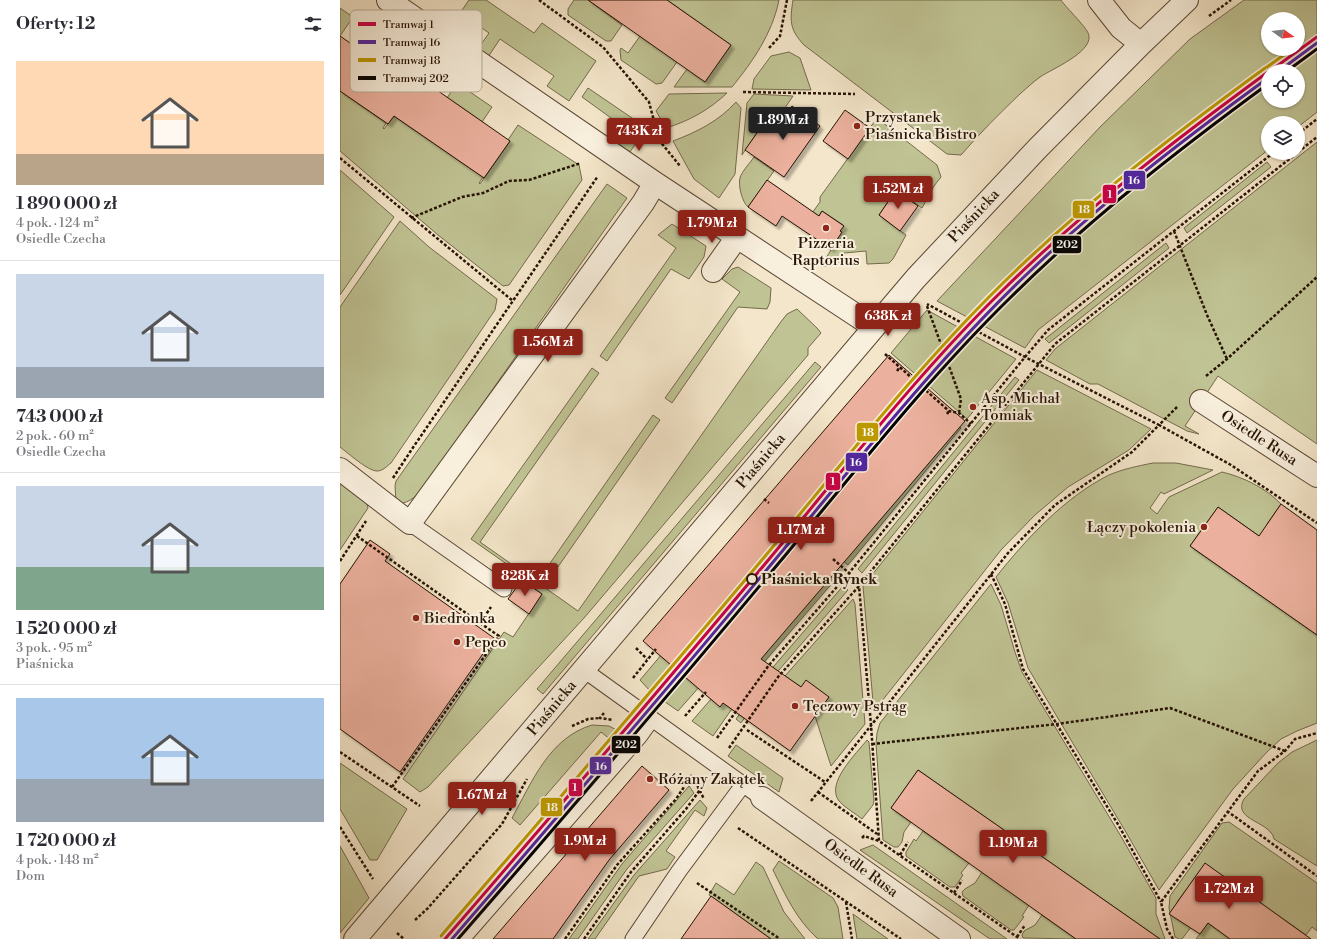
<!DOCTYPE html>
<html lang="pl">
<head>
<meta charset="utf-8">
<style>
  :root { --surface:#fff; --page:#f7f7f7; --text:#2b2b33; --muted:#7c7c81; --line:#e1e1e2; --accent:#8f2418 }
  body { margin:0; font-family:"Libre Bodoni",serif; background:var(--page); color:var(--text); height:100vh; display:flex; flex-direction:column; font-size:15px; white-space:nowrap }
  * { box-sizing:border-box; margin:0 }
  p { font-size:13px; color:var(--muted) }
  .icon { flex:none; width:22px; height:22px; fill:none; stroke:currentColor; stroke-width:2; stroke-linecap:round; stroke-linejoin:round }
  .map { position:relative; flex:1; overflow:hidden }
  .sheet { display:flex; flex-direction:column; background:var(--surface); width:340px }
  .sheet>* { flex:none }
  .needle { width:26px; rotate:104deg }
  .fabs { position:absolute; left:921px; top:12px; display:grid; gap:8px }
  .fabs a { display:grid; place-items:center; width:44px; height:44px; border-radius:50%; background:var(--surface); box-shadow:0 1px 3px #0004; font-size:20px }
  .price { position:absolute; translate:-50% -34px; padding:0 9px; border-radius:4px; background:var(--accent); color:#fff; font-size:13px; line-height:26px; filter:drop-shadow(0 1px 2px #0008) }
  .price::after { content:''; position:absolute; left:50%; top:24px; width:12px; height:9px; margin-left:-6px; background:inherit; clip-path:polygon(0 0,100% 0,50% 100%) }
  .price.on { background:#222; color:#fff }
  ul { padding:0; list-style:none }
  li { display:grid; align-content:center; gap:8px; height:212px; padding:0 16px }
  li+li { border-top:1px solid var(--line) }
  li span { display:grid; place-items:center; height:124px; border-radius:0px; color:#555 }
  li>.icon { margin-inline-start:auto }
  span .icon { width:72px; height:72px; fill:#fffc; stroke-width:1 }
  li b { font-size:17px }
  h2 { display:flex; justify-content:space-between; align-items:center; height:48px; padding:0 16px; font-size:17px }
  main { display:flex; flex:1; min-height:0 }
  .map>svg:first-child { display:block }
</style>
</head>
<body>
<main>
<section class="sheet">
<h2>Oferty: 12<svg class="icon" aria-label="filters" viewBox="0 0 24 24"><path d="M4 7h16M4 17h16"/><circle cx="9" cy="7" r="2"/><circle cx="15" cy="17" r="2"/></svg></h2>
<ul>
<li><span style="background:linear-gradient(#ffd9b3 75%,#b9a48a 0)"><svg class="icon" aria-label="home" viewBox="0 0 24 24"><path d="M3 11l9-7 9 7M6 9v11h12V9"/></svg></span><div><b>1 890 000 zł</b><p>4 pok. · 124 m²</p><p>Osiedle Czecha</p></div></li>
<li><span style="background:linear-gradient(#c9d6e8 75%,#9aa5b1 0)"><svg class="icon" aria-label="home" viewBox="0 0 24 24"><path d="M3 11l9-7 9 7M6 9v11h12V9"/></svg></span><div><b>743 000 zł</b><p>2 pok. · 60 m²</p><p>Osiedle Czecha</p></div></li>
<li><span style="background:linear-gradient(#c9d6e8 65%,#7fa58c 0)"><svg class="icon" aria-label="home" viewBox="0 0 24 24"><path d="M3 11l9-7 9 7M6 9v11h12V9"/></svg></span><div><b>1 520 000 zł</b><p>3 pok. · 95 m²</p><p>Piaśnicka</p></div></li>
<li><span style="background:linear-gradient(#a9c7e8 65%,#9aa5b1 0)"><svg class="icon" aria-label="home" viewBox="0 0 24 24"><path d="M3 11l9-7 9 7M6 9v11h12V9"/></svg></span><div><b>1 720 000 zł</b><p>4 pok. · 148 m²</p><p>Dom</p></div></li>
</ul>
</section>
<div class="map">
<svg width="977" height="939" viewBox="0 0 977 939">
  <defs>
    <filter id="shadow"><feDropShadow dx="3.5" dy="3.5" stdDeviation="1" flood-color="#0004"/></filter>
  </defs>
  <rect width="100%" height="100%" fill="#f4e6ca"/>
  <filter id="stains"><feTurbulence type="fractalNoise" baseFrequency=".005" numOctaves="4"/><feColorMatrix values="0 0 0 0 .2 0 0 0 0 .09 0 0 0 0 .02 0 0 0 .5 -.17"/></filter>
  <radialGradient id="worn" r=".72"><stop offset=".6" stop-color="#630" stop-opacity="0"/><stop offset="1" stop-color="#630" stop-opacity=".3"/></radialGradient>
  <!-- green -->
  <path fill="#c0c394" stroke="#736a4b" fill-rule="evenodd" d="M 129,0 L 146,0 L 194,33 L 202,23 L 256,61 L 229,101 L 207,86 L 214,76 L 160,39 L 148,57 L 137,50 L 149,33 L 120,13 Z
    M 234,0 L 248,0 L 282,25 L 271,41 L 266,41 L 228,15 L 228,9 Z
    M 327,0 L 439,0 C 432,34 413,61 392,87 L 334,87 L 347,69 L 365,82 L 391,45 Z
    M 453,0 L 721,0 C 726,8 749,29 749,36 C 751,53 712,69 700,77 C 693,82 687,88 681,93 C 660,113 640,133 621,155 L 607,154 L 464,45 C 449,29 450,20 453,0 Z
    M 904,0 L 977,0 L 977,112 L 958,127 L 958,123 L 928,123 L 928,150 L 698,330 L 685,348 L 597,301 L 760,127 L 850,39 ZM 928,19 L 958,19 L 958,49 L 928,49 ZM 928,71 L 958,71 L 958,101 L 928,101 Z
    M 0,8 L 10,15 L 11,20 L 0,36 Z
    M 300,36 L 337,62 L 322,83 L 316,84 L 281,60 L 280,50 L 281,48 L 288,53 Z
    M 449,52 L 460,58 L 471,90 L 412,89 L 414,79 L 431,56 Z
    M 117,83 L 152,107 L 142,122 L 107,98 Z
    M 248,88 L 295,120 L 298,140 L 290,152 L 269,138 L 278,123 L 242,97 Z
    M 0,91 L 46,123 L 43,128 L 44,129 L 54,116 L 143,177 L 139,183 L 140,184 L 170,141 L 168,140 L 178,125 L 239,165 L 242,180 L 169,285 L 163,286 L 98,235 L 0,151 Z
    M 387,93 C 369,110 349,121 326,128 L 316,111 L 329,94 Z
    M 414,94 L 453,96 L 436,121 L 428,116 L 402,155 L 407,103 Z
    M 396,102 L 401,108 L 395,174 L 379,198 L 354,179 L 333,141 C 357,132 379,121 396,102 Z
    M 537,118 L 597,165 L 601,177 L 594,186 L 582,208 L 556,190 L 539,215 L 566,235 L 553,259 L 549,263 L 527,264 L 526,251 L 504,253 L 505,265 L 481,266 L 491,250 L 488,248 L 503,225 L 482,211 L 468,231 L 462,227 L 480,202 L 480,197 Z
    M 977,142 L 977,444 L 878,376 L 845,426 L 859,434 L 847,431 L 758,384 L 750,384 L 706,360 L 715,349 Z
    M 414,157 L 434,171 L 408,207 C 402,202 398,185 400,178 C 402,171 410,163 414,157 Z
    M 927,162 L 931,167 L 847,233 L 844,228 Z
    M 0,170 L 54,217 L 0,295 Z
    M 267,184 L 287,198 L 82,490 C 75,497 66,506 56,502 L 55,486 L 56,481 Z
    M 60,221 L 89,247 L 157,299 L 155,310 L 51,463 C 47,466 43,471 37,471 C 28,471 8,453 0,447 L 0,307 Z
    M 332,224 L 366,246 L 364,257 L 349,279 L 331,269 L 267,361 L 260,356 L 336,248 L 318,235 Z
    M 826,243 L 829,248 L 709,343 L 705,339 Z
    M 398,267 L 431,288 L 430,302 L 427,309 L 398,307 L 332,403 L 325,398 L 400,292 L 382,279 L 392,269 Z
    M 457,309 L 477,328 L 481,333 L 468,348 L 468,355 L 244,618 L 88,787 L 80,792 L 63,779 L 164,632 L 173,637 L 202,594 L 178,577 L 178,572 L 131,539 L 252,368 L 259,373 L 140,542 L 197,582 L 313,415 L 320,420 L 204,587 L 238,611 L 440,323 L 447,314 Z
    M 587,310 L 676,359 L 627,419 L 551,353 Z
    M 475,362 L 481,367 L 203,694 L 197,689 Z
    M 697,370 L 811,429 L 789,450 L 728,487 L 695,515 L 661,550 L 538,706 L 533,702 L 523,586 Z
    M 675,377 L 679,380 L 522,573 L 518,569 Z
    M 613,420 L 621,428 L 508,565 L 496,555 Z
    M 813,463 L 836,463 L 873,470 L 824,494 L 821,492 L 810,508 L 817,514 L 829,497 L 882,472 C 903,477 926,488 941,504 L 927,524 L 941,534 L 933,546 L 878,507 L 850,546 L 977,635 L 977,723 L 957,731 L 941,739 L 927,752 L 893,789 L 819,890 L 787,834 L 688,668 L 668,603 L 656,577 C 686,539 725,497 769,475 C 783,469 798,466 813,463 Z
    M 0,480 L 26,499 L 28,508 L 0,550 Z
    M 489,563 L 501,573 L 426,660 L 373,736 L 352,721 Z
    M 651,584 L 661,605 L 675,652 L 682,672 L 782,838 L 816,898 L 816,914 L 825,939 L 820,939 L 578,770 L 551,808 L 571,822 L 564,832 L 562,842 L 558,847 L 554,847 L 543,840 L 536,744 L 537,733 L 540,723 Z
    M 503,586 L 508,590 L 439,670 L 401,723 L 396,719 L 434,666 Z
    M 513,599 L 515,604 L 525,724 L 491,766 L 475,716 L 489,697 L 461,687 L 445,676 Z
    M 322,654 L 360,686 L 338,711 L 311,692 L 300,680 Z
    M 252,725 L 269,726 L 286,735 L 277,745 L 261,732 L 180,825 L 172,818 C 192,782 209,738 252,725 Z
    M 527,740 L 529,742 L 534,801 L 533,805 L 522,819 C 515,813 505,808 499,801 C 485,783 517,753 527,740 Z
    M 977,740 L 977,866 L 934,839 C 933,837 933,834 931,833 C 923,821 893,818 904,799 L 938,763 L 952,752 Z
    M 396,745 L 443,778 L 439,792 L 388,756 Z
    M 0,763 L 67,809 L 37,860 L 30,860 L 0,809 Z
    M 349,786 L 354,793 L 287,869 L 238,939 L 229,939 L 282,864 Z
    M 360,800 L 367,808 L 364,816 L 355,810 L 326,851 L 335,857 L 327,869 L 299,876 L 255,939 L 248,939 L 294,875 Z
    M 889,822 L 977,883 L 977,931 L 972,927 L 966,935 L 865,864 L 837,902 L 851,927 L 842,939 L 839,939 L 835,937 L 829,908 L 830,896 L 882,823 Z
    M 583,831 L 629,863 L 621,873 L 623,875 L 615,887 L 610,887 L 566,856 L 566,852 L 574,839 L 576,841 Z
    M 533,845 L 667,939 L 650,939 L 520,850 Z
    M 0,846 L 29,898 L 0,933 Z
    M 439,861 L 493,898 L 498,907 L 503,939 L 478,939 C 456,919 446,896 433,870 Z
    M 416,862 L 423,867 L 444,912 L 465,939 L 431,939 L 369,895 L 376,883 L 394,895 Z
    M 642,872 L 689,905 L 682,916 L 684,917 L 674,930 L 671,930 L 623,896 L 622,892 L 625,889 L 635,883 Z
    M 513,914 L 548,939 L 517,939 Z
    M 702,915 L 736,939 L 683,938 L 682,935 L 684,931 L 695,925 Z
    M 868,923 L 890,939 L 856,939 Z"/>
  <!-- building -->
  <path fill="#ecb19e" stroke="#261202" filter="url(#shadow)" d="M 248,0 L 327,0 L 391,45 L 365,82 Z
    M 0,36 L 72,86 L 78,77 L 170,141 L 144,178 L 54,116 L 48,124 L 0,91 Z
    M 452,106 L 480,126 L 444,177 L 405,150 L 429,116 L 440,124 Z
    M 505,110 L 530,128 L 508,159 L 483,141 Z
    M 427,180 L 479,216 L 482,211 L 504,226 L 500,231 L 502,232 L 491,249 L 442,216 L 436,226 L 408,207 Z
    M 556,190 L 578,206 L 560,231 L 539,215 Z
    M 549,355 L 625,421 L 421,659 L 461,687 L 466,680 L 489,697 L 450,751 L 383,703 L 380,707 L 303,641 Z
    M 941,504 L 977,530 L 977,635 L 850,546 L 878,507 L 919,536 Z
    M 30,540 L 50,554 L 45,561 L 154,638 L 60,772 L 0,729 L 0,584 Z
    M 182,580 L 202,594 L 189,614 L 168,599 Z
    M 302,766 L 329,790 L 269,860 L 213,939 L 153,939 Z
    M 578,770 L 820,939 L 736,939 L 551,808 Z
    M 865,863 L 971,939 L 890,939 L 868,923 L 860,934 L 829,914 Z
    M 371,896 L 431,939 L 341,939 Z"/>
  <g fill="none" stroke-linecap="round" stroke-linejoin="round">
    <defs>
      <path id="lane" d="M 70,523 L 164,589
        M 244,670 L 422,798
        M 122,939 L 299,737 L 312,719
        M 293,939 L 339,871 L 403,785"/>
      <path id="street" d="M 48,0 L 315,183 L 534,327
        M 759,0 L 781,28 L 801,44
        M 373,271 L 397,237
        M 861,401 L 977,476
        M 0,469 L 70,523 L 303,203 L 315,183
        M 422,798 L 619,939
        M 15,939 L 576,278 L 697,149 L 801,44 L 847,0"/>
    </defs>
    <!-- lane casing -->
    <use href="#lane" stroke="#5a4734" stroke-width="17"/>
    <!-- street casing -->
    <use href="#street" stroke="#5a4734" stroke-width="24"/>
    <!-- path -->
    <path stroke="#261202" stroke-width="2.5" stroke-dasharray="3 2" stroke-linecap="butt" d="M 199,0 L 263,47 L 309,102 L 319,140 L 340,166
      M 869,16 L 891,0
      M 429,48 L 440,36 L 447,0
      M 403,92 L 515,94
      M 958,134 L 977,119
      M 958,152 L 977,137
      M 0,158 L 173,301
      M 71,218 L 122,197 L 143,193 L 169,181 L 189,180 L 241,163
      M 834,231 L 867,315 L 887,359
      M 587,306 L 621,399 L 619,413
      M 545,354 L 609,411 L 619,413 L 631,424
      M 557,371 L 560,367
      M 866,376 L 887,359 L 977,277
      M 837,407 L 819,425 L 891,465 L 977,523
      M 607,414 L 609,411
      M 53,478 L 72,449 L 258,176
      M 424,499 L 429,503
      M 17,536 L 140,623
      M 493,559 L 509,573 L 519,586 L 531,725 L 539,841 L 680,939
      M 0,561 L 26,521
      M 651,574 L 665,604 L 683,669 L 779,826 L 821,902
      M 296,648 L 307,659
      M 293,678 L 316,649
      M 264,713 L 260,718 L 273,720
      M 345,716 L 366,692
      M 232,726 L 248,719 L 260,718
      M 407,730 L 485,782
      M 377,738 L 429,665 L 509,573 L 685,357 L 708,330 L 933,153
      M 532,744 L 717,724 L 830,708 L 945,751
      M 389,748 L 438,677 L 519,586 L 715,344 L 957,153
      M 0,752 L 80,806
      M 353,777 L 364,799
      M 52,787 L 159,636 L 140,623 L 151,607
      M 478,792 L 537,834
      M 471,801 L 668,553 L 715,505 L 792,452 L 819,425 L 685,357 L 587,304
      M 887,811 L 977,876
      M 0,827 L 33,879
      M 398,828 L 561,939
      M 522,838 L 524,836 L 539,841
      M 560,855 L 568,842
      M 357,883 L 440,939
      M 614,893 L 622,880
      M 506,902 L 512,939
      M 75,920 L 88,908 L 162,824 L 187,779
      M 57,933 L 64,939
      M 677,937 L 685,925
      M 225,939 L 277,865 L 336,799 L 352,775
      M 244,939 L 291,872 L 346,809 L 365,783
      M 833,939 L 827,929 L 821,902 L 918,771 L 945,751 L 955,739 L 977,733"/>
    <!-- lane -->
    <use href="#lane" stroke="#f8efdd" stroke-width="15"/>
    <!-- street -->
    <use href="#street" stroke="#f8efdd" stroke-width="22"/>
    <defs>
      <path id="tram-1" d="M 930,71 L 977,37
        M 105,939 C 214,813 323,686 430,558 C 506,467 578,373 663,290 C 745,209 835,140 928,72"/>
      <path id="tram-2" d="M 939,71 L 977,43
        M 112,939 C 220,814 328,688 434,561 C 516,463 594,363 687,274 C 762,202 844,139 928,78"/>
      <path id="tram-3" d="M 927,67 L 952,49
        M 101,936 C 210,809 319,683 426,555 C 502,464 575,370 660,286 C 742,205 832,136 925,68"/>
      <path id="tram-4" d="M 947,71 L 977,49
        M 118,939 C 226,815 333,690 438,564 C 514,473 587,379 672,296 C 751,218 838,150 928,84"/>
    </defs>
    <!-- tram-1 casing -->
    <use href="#tram-1" stroke="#f8efdd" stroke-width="6"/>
    <!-- tram-2 casing -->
    <use href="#tram-2" stroke="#f8efdd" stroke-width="6"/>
    <!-- tram-3 casing -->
    <use href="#tram-3" stroke="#f8efdd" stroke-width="6"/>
    <!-- tram-4 casing -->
    <use href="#tram-4" stroke="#f8efdd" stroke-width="6"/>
    <!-- tram-1 -->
    <use href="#tram-1" stroke="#ca0047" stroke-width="3"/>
    <!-- tram-2 -->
    <use href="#tram-2" stroke="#51279e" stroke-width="3"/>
    <!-- tram-3 -->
    <use href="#tram-3" stroke="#bc9801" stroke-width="3"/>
    <!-- tram-4 -->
    <use href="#tram-4" stroke="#000" stroke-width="3"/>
  </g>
  <!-- markers -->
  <g fill="#8f2418" stroke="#f8efdd" stroke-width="1.5">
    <circle cx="517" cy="126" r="4"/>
    <circle cx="486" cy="228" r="4"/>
    <circle cx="633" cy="407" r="4"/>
    <circle cx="864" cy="527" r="4"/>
    <circle cx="76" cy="618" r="4"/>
    <circle cx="117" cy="642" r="4"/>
    <circle cx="455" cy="706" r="4"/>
    <circle cx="310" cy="779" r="4"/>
  </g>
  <circle fill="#f8efdd" stroke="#261202" stroke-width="2" cx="412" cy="579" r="5"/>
  <g text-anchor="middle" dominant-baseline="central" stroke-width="4" stroke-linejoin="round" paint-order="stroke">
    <!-- poi labels -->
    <g font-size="15" fill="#261202" stroke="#f8efdd" text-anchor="start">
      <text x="525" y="117">Przystanek<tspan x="525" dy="17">Piaśnicka Bistro</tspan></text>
      <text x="486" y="243" text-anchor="middle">Pizzeria<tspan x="486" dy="17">Raptorius</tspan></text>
      <text x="641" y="398">Asp. Michał<tspan x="641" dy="17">Tomiak</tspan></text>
      <text x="856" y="527" text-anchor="end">Łączy pokolenia</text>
      <text x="84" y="618">Biedronka</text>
      <text x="125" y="642">Pepco</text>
      <text x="463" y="706">Tęczowy Pstrąg</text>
      <text x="318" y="779">Różany Zakątek</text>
    </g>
    <!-- street labels -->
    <g font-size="15" fill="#261202" stroke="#f8efdd">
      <text transform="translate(634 216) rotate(-47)">Piaśnicka</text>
      <text transform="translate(919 438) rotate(33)">Osiedle Rusa</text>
      <text transform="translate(421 461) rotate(-50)">Piaśnicka</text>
      <text transform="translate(212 708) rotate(-50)">Piaśnicka</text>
      <text transform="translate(521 868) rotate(36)">Osiedle Rusa</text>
    </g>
    <!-- stop labels -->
    <g font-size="15" font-weight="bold" fill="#261202" stroke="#f8efdd" text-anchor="start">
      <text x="421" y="579">Piaśnicka Rynek</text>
    </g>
  </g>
  <!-- legend -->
  <rect x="10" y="10" width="132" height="82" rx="6" fill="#f8efdd" stroke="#b9ad9b" stroke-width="1"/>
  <rect x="18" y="22" width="18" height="4" fill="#ca0047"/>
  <rect x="18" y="40" width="18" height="4" fill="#51279e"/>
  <rect x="18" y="58" width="18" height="4" fill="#bc9801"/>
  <rect x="18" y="76" width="18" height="4" fill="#000"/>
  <g font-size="11" fill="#261202">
    <text x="43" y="28">Tramwaj 1</text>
    <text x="43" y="46">Tramwaj 16</text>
    <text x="43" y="64">Tramwaj 18</text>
    <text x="43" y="82">Tramwaj 202</text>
  </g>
  <g stroke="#f8efdd" stroke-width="1.5">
    <rect x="783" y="170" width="23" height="20" rx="4" fill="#51279e"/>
    <rect x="762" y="184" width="15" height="20" rx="4" fill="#ca0047"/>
    <rect x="732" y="200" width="23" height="19" rx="4" fill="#bc9801"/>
    <rect x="712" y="235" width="30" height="19" rx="4" fill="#000"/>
    <rect x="516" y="422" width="23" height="20" rx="4" fill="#bc9801"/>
    <rect x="505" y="452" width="23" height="20" rx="4" fill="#51279e"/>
    <rect x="485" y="472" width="16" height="19" rx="4" fill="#ca0047"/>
    <rect x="271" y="735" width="30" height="19" rx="4" fill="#000"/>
    <rect x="249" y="756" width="23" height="19" rx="4" fill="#51279e"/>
    <rect x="228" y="778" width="15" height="19" rx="4" fill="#ca0047"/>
    <rect x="200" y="797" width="23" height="20" rx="4" fill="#bc9801"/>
  </g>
  <g font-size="11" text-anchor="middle" font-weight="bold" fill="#fff">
    <text x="794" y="184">16</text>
    <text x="770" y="198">1</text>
    <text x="744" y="213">18</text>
    <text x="727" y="248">202</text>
    <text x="528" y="436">18</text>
    <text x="516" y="466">16</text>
    <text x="493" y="485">1</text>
    <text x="286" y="748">202</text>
    <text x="261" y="770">16</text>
    <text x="235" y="791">1</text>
    <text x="212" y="811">18</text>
  </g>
  <rect width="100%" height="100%" filter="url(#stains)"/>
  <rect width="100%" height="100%" fill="url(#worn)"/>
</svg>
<div class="fabs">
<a><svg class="needle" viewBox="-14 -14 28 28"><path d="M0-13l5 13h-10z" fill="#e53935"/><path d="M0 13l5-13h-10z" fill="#7c7c81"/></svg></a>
<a><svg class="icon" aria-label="locate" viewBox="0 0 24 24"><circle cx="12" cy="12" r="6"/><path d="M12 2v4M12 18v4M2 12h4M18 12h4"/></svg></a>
<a><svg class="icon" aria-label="layers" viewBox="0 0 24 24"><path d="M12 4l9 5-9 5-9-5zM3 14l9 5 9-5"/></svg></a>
</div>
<b class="price on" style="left:443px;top:141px">1.89M zł</b>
<b class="price" style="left:299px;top:152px">743K zł</b>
<b class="price" style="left:558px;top:210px">1.52M zł</b>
<b class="price" style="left:372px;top:244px">1.79M zł</b>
<b class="price" style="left:548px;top:337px">638K zł</b>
<b class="price" style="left:208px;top:363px">1.56M zł</b>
<b class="price" style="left:461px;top:551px">1.17M zł</b>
<b class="price" style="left:185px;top:597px">828K zł</b>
<b class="price" style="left:142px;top:816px">1.67M zł</b>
<b class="price" style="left:245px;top:862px">1.9M zł</b>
<b class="price" style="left:673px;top:864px">1.19M zł</b>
<b class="price" style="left:889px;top:910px">1.72M zł</b>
</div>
</main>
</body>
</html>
